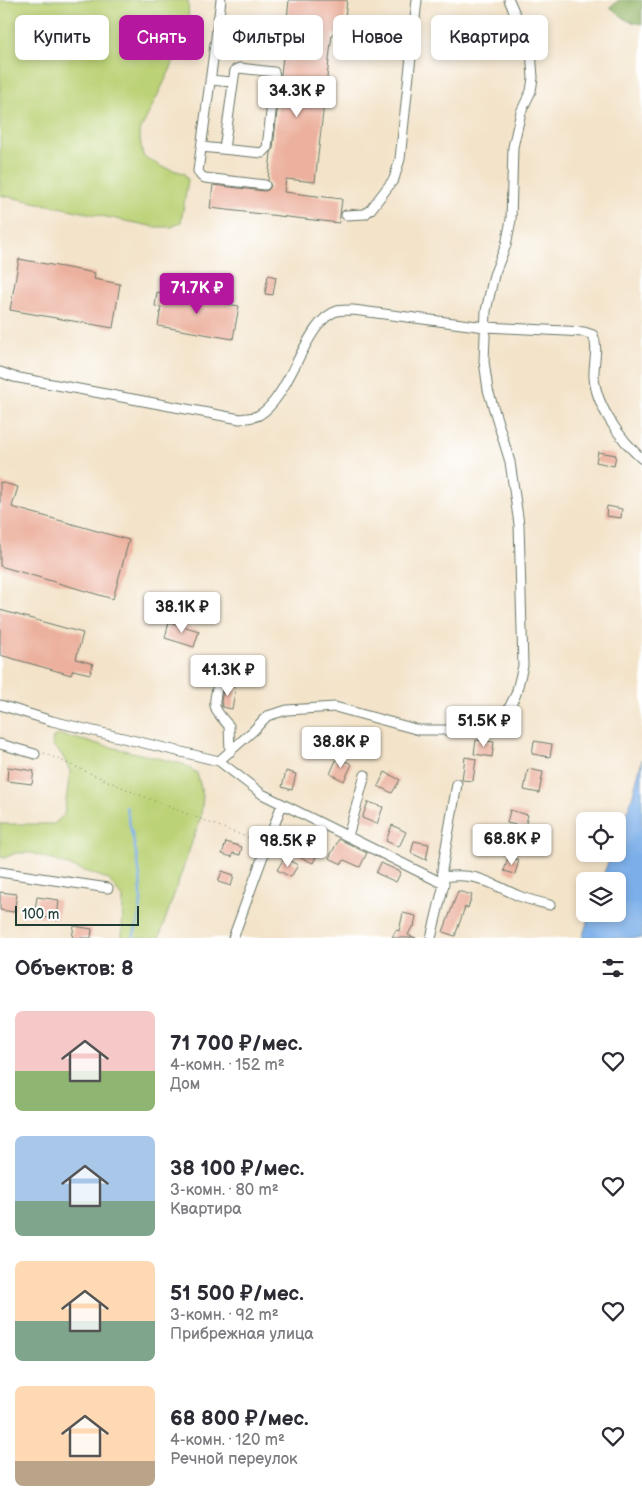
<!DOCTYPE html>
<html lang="ru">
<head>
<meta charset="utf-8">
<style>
  :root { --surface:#fff; --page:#f2f2f3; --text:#2b2b33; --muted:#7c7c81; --accent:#b5179e }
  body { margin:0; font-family:"Balsamiq Sans",sans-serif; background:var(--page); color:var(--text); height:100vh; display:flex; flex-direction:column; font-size:19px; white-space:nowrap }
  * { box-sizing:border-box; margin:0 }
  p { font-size:16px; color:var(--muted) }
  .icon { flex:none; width:28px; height:28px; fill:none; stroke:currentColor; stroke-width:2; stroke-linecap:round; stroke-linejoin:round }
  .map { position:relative; height:938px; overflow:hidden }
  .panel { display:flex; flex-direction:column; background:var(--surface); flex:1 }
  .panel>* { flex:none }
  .hud { position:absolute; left:15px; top:15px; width:612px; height:45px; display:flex; gap:10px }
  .buttons { position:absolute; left:576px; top:812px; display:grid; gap:10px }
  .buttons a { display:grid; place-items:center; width:50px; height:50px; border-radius:8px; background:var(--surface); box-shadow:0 2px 8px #0003; font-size:25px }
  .scale { position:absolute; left:15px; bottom:12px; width:124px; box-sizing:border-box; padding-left:5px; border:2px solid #1f3d34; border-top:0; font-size:14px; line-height:18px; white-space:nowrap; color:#1f3d34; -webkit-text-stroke:4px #fff; paint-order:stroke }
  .price { position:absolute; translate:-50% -42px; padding:0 11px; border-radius:5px; background:#fff; color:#222; font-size:16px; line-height:32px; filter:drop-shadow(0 1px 2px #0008) }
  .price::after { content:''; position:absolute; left:50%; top:30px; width:15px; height:11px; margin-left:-8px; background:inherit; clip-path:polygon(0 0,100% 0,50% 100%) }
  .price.active { background:var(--accent); color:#fff }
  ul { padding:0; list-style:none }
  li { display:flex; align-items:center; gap:15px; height:125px; padding:0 15px }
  li span { display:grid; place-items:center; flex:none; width:140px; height:100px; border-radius:8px; color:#555 }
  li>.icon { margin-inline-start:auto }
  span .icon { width:60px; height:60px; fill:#fffc; stroke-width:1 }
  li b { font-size:21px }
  h2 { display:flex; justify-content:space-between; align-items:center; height:60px; padding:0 15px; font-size:21px }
  .tag { padding:0 18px; border-radius:8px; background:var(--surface); box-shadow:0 2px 8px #0003; font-size:18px; line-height:45px }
  .tag.active { background:var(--accent); color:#fff }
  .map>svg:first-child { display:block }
</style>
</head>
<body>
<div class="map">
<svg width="642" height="938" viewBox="0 0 642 938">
  <rect width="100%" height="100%" fill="#fff"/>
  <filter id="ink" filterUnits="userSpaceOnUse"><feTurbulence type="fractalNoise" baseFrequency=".02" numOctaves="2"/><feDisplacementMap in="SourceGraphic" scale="10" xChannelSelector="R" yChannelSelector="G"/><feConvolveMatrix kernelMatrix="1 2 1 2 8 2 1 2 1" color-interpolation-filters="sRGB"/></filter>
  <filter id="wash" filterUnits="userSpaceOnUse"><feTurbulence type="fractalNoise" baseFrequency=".0096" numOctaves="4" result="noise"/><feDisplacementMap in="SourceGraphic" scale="20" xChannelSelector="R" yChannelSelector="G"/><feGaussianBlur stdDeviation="1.12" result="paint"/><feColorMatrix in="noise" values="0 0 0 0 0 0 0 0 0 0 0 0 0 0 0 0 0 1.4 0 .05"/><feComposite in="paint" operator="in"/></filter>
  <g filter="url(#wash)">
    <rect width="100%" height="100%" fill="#f3e3c9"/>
    <!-- green -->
    <path fill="#bbd276" stroke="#6d8855" d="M 0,0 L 188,0 L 189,24 L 171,68 L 139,133 L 143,156 L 162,167 L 184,173 L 188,180 L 181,222 L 172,227 L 155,227 L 0,195 Z
      M 60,735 L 183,764 L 197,773 L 203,796 L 201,816 L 159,938 L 122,938 L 123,898 L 108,879 L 32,853 L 16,853 L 4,858 L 0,857 L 0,824 L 54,824 L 64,815 L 70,771 L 62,755 L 52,745 L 53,737 Z"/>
    <!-- forest -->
    <path fill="#94b467" stroke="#5a784e" d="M 619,0 L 642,0 L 642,24 L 628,21 L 610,7 Z"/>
    <!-- water -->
    <path fill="#7cafe9" stroke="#4e768e" d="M 642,759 L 642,938 L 582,938 L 590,914 L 618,914 L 618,881 L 601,881 L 611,854 L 618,854 L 618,835 L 632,798 Z"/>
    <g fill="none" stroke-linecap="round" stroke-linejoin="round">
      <!-- stream -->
      <path stroke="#7cafe9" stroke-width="2.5" d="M 126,807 C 132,837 142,869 141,900 C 141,913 137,925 133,938"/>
    </g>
    <g id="blocks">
      <!-- building -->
      <path fill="#ecb19e" d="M 289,0 L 347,0 L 343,35 L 332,34 L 315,182 L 286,179 L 284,192 L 342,199 L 339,223 L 210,208 L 213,185 L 264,191 L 268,190 L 271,186 L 268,180 L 271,153 L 273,149 Z
        M 19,259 L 95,273 L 94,279 L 120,284 L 113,328 L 10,310 Z
        M 268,275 L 276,277 L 273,295 L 265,294 Z
        M 157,292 L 239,306 L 233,339 L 158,326 L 161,307 L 155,306 Z
        M 598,452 L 616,455 L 614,466 L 596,462 Z
        M 0,482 L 18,487 L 12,507 L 129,540 L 113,599 L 0,566 Z
        M 607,506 L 622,509 L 621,518 L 606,516 Z
        M 0,610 L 83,633 L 76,659 L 93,664 L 90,674 L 73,670 L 71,675 L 0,655 Z
        M 169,622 L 199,631 L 194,647 L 165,638 Z
        M 224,685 L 236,687 L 232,709 L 222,707 L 221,701 Z
        M 310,738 L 321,740 L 319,751 L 308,750 Z
        M 476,740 L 494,742 L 492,757 L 474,754 Z
        M 534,741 L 552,744 L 550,757 L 532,754 Z
        M 465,757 L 476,759 L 473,781 L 462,780 Z
        M 337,758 L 352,764 L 344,781 L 330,774 Z
        M 8,767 L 34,771 L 32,784 L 7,781 Z
        M 528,769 L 543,772 L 539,793 L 524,790 Z
        M 286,771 L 296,774 L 292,790 L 282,787 Z
        M 385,772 L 400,780 L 392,793 L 378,786 Z
        M 368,802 L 383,807 L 377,824 L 362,818 Z
        M 510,810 L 528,815 L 525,827 L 507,823 Z
        M 392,825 L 406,832 L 399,847 L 386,841 Z
        M 339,839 L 367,853 L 360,867 L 344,860 L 342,864 L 329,858 Z
        M 414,841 L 429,844 L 426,860 L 411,853 Z
        M 226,842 L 242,847 L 240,855 L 233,853 L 232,857 L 222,854 Z
        M 302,846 L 318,853 L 313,863 L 297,856 Z
        M 508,857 L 519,860 L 515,874 L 504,871 Z
        M 284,858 L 298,865 L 291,877 L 277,870 Z
        M 381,863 L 401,872 L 396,882 L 376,873 Z
        M 222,871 L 234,875 L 231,886 L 218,882 Z
        M 458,891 L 472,895 L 468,908 L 465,907 L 455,936 L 443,932 Z
        M 0,892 L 17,894 L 14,912 L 0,910 Z
        M 37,897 L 59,900 L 57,919 L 34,916 Z
        M 403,913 L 416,916 L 414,927 L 412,927 L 408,935 L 416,938 L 392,938 L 396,930 L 399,931 Z
        M 74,926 L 92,929 L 91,938 L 72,938 Z"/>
    </g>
  </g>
  <g filter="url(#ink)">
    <use href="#blocks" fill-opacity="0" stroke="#697768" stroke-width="1"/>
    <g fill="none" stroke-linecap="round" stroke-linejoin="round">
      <defs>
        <path id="minor" d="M 221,0 L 198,171 L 201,176 L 205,178 L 265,185
          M 210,80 L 232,82
          M 201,147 L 262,153 L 267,148 L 275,76 L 274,72 L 239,68 L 235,70 L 224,149
          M 346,215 L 365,214 L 371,209 L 394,179 L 400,159 L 417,0
          M 0,372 L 14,377 L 240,419 C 245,418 254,418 259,415 C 291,397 305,320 337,311 C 342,310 348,310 353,310 L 485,327 L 584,332 L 593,335 C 599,349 593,363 594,377 C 596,406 621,440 642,459
          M 219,680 C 213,707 211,706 229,726 L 230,752
          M 0,705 L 52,721 L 219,761 L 262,794 L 444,884
          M 0,744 L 35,754
          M 219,761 L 253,731 L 267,716 L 287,710 L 335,707 L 419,730 L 450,730 L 487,723 L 507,712 L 516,694 L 523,666 L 519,524 L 510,462 L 488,390 L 484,361 L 486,311 L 494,275 L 506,245 L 511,220 L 513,147 L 521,112 L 531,91 L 533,78 L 531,50 L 509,0
          M 348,836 L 365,775
          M 0,872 L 108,888
          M 443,877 C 479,872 488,883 519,896 C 529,900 539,902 550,905
          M 233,938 L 282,804
          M 431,938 L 444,884 L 442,870 L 457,784"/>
      </defs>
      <!-- minor casing -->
      <use href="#minor" stroke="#697768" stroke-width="11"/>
      <!-- path -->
      <path stroke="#697768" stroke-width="1" stroke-dasharray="1 4" stroke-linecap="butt" d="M 44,753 L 142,796 L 259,842"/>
      <!-- minor -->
      <use href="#minor" stroke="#fff" stroke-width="9"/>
    </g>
  </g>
</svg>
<div class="buttons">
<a><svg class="icon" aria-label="locate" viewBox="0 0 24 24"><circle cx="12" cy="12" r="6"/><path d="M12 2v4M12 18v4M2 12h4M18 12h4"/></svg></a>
<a><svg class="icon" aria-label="layers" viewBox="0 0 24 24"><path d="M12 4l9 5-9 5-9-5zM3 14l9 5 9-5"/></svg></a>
</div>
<div class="scale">100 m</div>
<b class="price" style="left:297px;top:118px">34.3K ₽</b>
<b class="price active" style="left:197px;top:315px">71.7K ₽</b>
<b class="price" style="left:182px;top:634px">38.1K ₽</b>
<b class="price" style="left:228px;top:697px">41.3K ₽</b>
<b class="price" style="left:484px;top:748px">51.5K ₽</b>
<b class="price" style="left:341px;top:769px">38.8K ₽</b>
<b class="price" style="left:512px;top:866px">68.8K ₽</b>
<b class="price" style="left:288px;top:868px">98.5K ₽</b>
<div class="hud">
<a class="tag">Купить</a>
<a class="tag active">Снять</a>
<a class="tag">Фильтры</a>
<a class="tag">Новое</a>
<a class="tag">Квартира</a>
</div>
</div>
<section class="panel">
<h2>Объектов: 8<svg class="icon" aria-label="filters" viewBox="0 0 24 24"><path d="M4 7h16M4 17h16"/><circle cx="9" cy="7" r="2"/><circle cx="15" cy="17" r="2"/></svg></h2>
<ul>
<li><span style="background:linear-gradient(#f6c9c9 60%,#8fb573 0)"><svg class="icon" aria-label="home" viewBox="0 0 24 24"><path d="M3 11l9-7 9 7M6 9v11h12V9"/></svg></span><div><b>71 700 ₽/мес.</b><p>4-комн. · 152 m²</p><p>Дом</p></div><svg class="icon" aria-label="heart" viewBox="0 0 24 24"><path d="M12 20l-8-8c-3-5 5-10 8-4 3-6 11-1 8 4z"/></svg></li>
<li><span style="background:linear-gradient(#a9c7e8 65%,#7fa58c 0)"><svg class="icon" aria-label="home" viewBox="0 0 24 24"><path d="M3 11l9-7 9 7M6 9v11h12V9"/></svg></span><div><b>38 100 ₽/мес.</b><p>3-комн. · 80 m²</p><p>Квартира</p></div><svg class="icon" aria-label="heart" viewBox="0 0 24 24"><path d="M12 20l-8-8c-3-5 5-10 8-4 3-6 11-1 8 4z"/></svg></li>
<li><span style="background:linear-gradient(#ffd9b3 60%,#7fa58c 0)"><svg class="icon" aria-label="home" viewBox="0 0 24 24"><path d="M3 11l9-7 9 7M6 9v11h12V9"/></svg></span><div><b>51 500 ₽/мес.</b><p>3-комн. · 92 m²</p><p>Прибрежная улица</p></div><svg class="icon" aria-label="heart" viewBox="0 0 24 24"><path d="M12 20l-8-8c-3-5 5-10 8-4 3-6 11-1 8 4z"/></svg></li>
<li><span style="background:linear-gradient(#ffd9b3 75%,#b9a48a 0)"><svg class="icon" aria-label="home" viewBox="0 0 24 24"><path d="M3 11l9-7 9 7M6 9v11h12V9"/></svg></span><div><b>68 800 ₽/мес.</b><p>4-комн. · 120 m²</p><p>Речной переулок</p></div><svg class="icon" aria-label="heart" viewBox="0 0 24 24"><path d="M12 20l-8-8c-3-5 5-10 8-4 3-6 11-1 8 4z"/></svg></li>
</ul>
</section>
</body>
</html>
